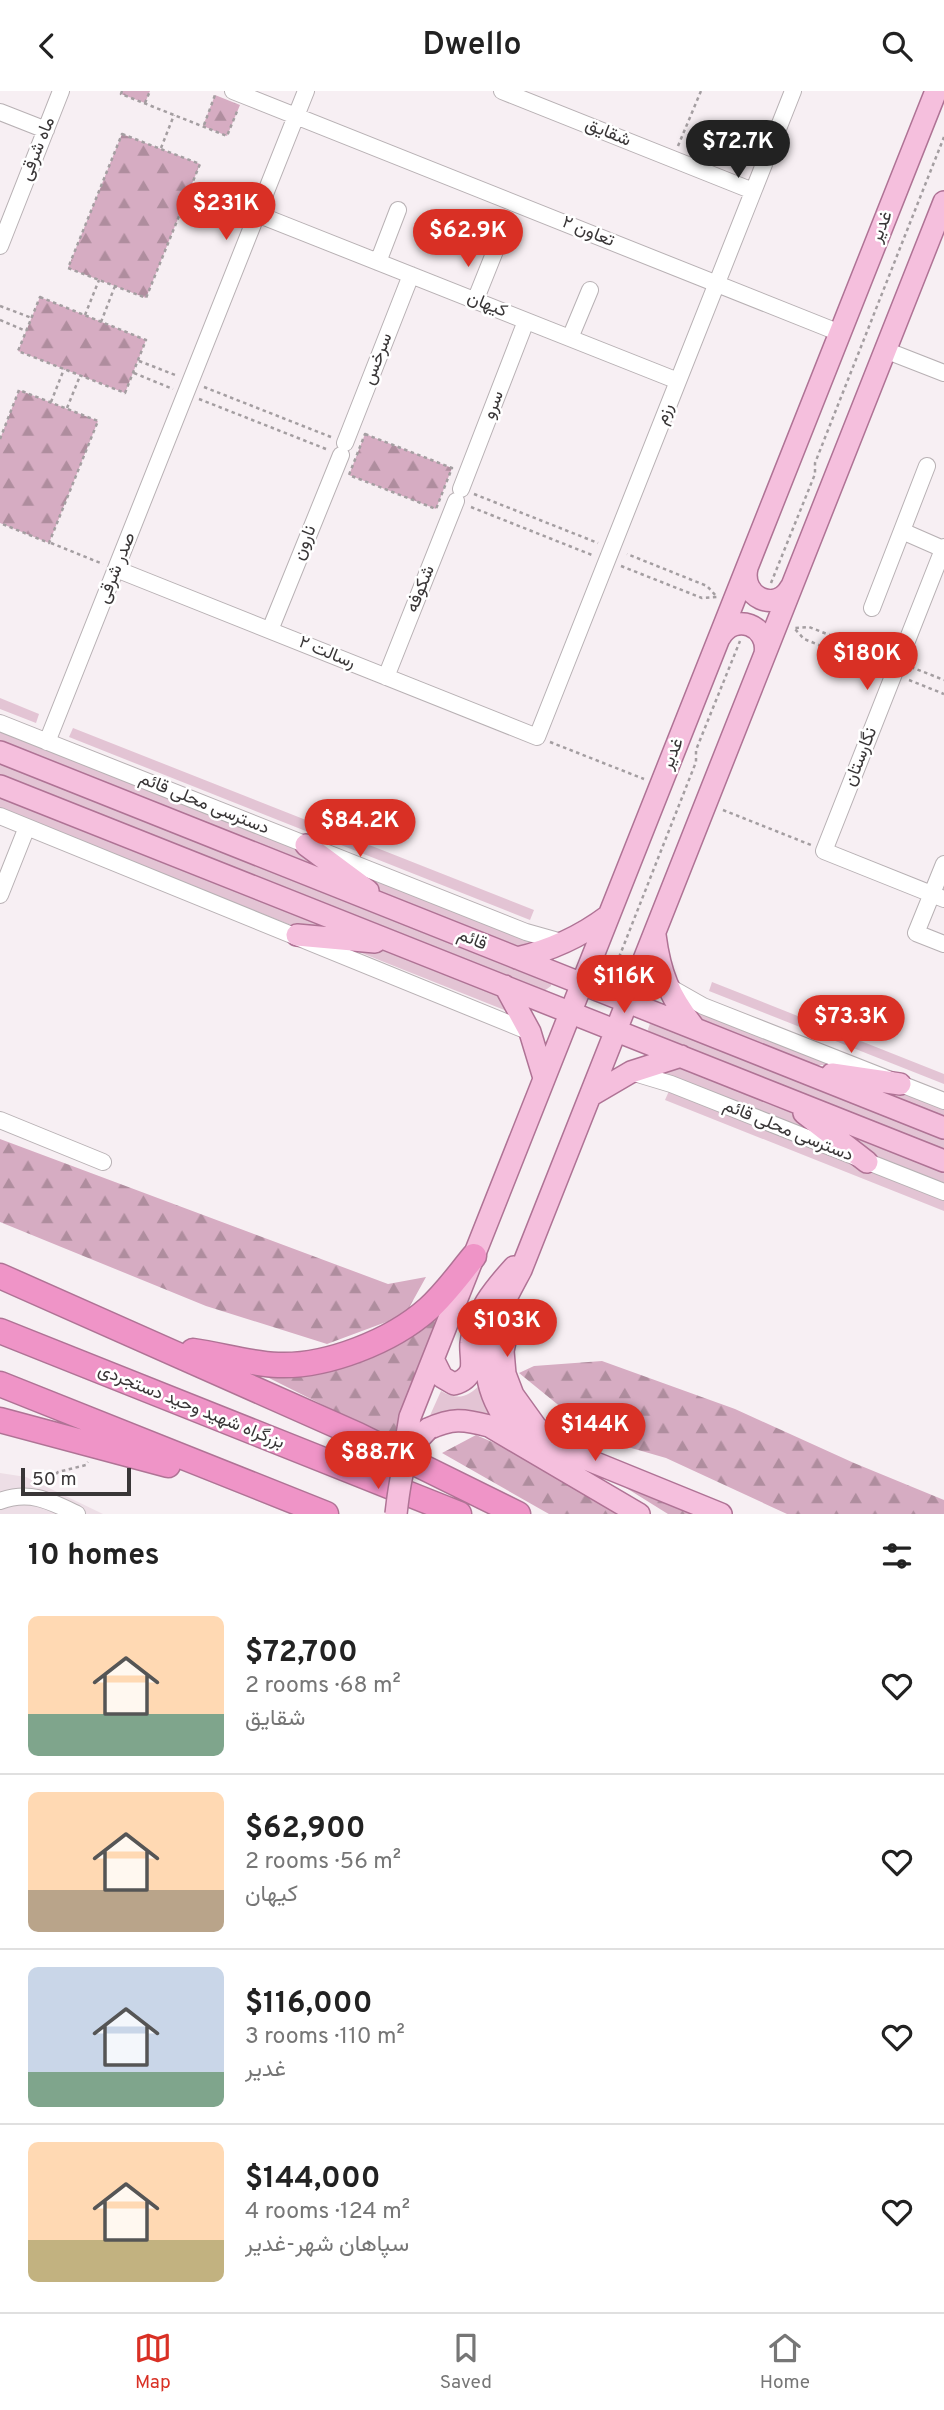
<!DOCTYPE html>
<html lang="en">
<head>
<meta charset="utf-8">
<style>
  :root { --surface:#fff; --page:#f2f2f2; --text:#222; --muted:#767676; --line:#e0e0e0; --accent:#d93025 }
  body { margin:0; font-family:Overpass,Vazirmatn,sans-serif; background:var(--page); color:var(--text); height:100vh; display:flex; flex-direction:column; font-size:26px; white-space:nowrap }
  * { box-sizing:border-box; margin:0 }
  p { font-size:23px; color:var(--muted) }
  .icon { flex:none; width:38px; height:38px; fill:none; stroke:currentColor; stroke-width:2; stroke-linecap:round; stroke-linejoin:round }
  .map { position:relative; height:1423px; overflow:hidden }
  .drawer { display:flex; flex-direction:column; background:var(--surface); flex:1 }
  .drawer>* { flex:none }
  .scale { position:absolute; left:21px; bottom:18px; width:110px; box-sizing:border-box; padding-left:7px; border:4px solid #393637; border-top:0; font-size:19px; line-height:24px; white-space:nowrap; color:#393637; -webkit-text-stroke:5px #fff; paint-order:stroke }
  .price { position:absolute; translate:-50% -60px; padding:0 16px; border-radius:24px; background:var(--accent); color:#fff; font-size:23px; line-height:46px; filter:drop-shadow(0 2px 4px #0008) }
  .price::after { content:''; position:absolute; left:50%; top:42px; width:21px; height:16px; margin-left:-10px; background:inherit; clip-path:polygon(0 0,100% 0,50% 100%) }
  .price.selected { background:#222; color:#fff }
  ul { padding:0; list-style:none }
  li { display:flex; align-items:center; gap:21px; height:175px; padding:0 28px }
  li+li { border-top:2px solid var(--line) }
  li span { display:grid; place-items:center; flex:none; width:196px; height:140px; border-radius:10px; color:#555 }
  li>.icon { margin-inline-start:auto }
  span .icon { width:84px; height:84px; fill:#fffc; stroke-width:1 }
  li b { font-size:30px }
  h2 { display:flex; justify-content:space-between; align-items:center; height:84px; padding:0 28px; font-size:30px }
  header { display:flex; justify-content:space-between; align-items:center; height:91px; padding:0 28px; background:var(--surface); font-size:32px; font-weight:600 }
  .tabs { display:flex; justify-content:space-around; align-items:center; height:98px; border-top:2px solid var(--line); background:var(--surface); font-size:19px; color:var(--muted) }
  .tabs a { display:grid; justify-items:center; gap:4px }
  .tabs .selected { color:var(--accent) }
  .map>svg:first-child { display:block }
</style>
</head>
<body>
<header><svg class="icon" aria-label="back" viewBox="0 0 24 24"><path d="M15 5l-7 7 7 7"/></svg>Dwello<svg class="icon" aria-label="search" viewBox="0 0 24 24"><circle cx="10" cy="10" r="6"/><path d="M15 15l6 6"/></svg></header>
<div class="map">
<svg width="944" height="1423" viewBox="0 0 944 1423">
  <defs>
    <pattern id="forest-firs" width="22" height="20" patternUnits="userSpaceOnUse" patternTransform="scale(1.75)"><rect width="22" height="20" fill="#d6acc2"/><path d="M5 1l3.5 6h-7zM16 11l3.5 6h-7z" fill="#af8d9e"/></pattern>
  </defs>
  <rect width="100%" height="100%" fill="#f7eff3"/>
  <!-- built -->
  <path fill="#eddee6" d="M 0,1382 L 26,1386 L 103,1423 L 0,1423 Z"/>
  <!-- green -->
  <path fill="#e3c4d4" d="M 0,607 L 39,623 L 36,632 L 0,618 Z
    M 73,637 L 534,819 L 530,829 L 69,646 Z
    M 0,640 L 307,762 L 338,788 L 0,654 Z
    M 0,667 L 551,891 L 551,895 L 544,900 L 0,685 Z
    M 0,704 L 342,840 L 301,838 L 0,719 Z
    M 360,782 L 540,853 L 520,859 L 386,806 Z
    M 354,859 L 390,859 L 502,904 L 512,922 Z
    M 712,891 L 944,983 L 944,993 L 709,900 Z
    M 684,913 L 839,974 L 803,974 L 695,931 Z
    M 651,930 L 944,1042 L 944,1060 L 649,942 L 648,938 Z
    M 678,974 L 786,1017 L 812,1041 L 658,980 Z
    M 856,994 L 897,996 L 944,1015 L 944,1029 Z
    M 669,1000 L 944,1109 L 944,1120 L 665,1009 Z
    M 838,1037 L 944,1079 L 944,1094 L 869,1064 Z
    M 481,1293 L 499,1328 C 469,1315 456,1320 427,1331 L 441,1300 C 458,1310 468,1306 481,1293 Z"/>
  <!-- forest -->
  <path fill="url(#forest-firs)" d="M 122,0 L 150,0 L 145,12 L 121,3 Z
    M 215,4 L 240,14 L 227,45 L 203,35 Z
    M 122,43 L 200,73 L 146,207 L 68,177 Z
    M 40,206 L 146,249 L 125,302 L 18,260 Z
    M 19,299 L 98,330 L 49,452 L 0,432 L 0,348 Z
    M 365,343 L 452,377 L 436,418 L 349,384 Z
    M 0,1048 L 388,1193 L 426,1186 L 405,1224 L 327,1253 L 206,1215 L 0,1131 Z
    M 438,1227 L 393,1349 L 255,1280 L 319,1283 Z
    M 602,1270 L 735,1318 L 854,1372 L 944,1409 L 944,1423 L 787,1423 L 666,1367 L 600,1348 L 519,1282 L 534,1275 Z
    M 476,1344 L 531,1368 L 619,1423 L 549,1423 L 442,1362 Z
    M 607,1385 L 699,1423 L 668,1423 Z"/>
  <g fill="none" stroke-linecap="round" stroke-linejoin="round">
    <defs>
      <path id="minor" d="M 233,0 L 840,242
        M 502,0 L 753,100
        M 0,21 L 46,39
        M 257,123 L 678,290
        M 0,155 L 61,0
        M 378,171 L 398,119
        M 475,210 L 495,160
        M 570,247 L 590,199
        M 885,259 L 944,282
        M 345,352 L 411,184
        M 461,398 L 526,230
        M 902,440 L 943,458
        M 944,456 L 824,760 L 944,808
        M 116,478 L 537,646 L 793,0
        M 872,517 L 927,375
        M 270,539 L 341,364
        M 386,586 L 456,410
        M 0,632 L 526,841 L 565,852
        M 47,651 L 306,0
        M 0,725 L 530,941
        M 944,773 L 916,842 L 944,853
        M 0,804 L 27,736
        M 666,894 L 703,915 L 944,1010
        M 631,981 L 671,993 L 944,1101
        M 0,1029 L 103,1071
        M 0,1410 C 30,1399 50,1410 77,1423"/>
      <path id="major" d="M 747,477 C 740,506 776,523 791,496
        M 720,546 C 734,521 770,534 765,563
        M 0,661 L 944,1037
        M 0,695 L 944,1070
        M 306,754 L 368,800
        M 297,844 L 375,851
        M 655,844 C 660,882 669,905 693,935
        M 517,867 C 552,859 580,846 608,825
        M 505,895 L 530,941 L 544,987
        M 832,983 L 900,993
        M 590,1005 L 631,981 L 681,965
        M 804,1022 L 867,1071
        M 512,1218 L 503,1260 L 505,1283 L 513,1304 L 536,1336 L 551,1349 L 576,1364 L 721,1423
        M 433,1268 L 442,1286 L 454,1293 C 461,1291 468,1287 471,1279 C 473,1271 470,1260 471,1252 C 474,1222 495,1197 514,1176
        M 410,1326 L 936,0
        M 428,1338 C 452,1327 463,1328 489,1335 L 639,1423
        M 530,1357 C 521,1346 509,1336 502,1323 C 469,1269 495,1228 521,1179 L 944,111"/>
      <path id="highway" d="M 0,1185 L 358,1344 L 518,1423
        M 0,1240 L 459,1423
        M 193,1260 C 221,1264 250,1273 278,1274 C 327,1276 392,1250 428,1218 C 445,1203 459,1183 474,1165
        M 0,1293 L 326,1423
        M 0,1329 L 168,1374"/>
    </defs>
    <!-- minor casing -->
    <use href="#minor" stroke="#b8b1b4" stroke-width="18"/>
    <!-- major casing -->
    <use href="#major" stroke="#af7395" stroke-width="24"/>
    <!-- highway casing -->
    <use href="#highway" stroke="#af7395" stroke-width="27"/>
    <!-- path -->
    <path stroke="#a49ea1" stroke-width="2.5" stroke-dasharray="3.5 3.5" stroke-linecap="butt" d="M 122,0 L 121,3 L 227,45 L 238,18
      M 145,12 L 150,0
      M 204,34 L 215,4
      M 122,43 L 200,73 L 146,207 L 68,177 Z
      M 678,55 L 701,0
      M 161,57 L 174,24
      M 40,206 L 146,249 L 125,302 L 18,260 Z
      M 0,215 L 32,227
      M 85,224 L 99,189
      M 0,229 L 26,240
      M 101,231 L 115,195
      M 139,270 L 178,285
      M 134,282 L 173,298
      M 204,296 L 331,346
      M 199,308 L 326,358
      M 51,311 L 64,278
      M 67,317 L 80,285
      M 365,343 L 452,377 L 436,418 L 349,384 Z
      M 0,348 L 19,299 L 98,330 L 49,452 L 0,432
      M 474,403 L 598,452
      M 471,416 L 592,464
      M 51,452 L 103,473
      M 621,475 L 702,507 L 717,506 L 707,495 L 627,463
      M 771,492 L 815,383 L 815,372 L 944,46
      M 911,576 L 944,589
      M 880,578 L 804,548 L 794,537 L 809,536 L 886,566
      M 909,589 L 944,603
      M 550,651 L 644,688
      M 723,719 L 811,754
      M 614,879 L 696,671 L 696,659 L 740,550
      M 46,1393 L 58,1381 L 86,1374 L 88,1371"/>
    <!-- minor -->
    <use href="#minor" stroke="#fff" stroke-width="16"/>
    <!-- major -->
    <use href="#major" stroke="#f5bfdd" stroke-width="21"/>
    <!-- highway -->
    <use href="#highway" stroke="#ef94c7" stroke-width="24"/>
    <defs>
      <path id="major-bridge" d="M 404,1362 L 410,1326
        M 396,1423 C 400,1389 402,1363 428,1338"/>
    </defs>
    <!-- major-bridge casing -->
    <use href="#major-bridge" stroke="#af7395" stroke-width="24" stroke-linecap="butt"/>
    <!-- major-bridge -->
    <use href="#major-bridge" stroke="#f5bfdd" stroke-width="21"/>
  </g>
  <g text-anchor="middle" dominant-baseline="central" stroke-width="5" stroke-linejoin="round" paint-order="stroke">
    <!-- street labels -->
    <g font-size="18" fill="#393637" stroke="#fff">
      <text transform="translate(608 42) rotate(22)">شقایق</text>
      <text transform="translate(38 58) rotate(-68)">ماه شرقی</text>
      <text transform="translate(882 136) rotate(-68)">غدیر</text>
      <text transform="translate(588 141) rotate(22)">تعاون ۲</text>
      <text transform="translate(487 214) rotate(22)">کیهان</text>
      <text transform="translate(378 268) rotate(-69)">سرخس</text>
      <text transform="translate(494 314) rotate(-69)">سرو</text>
      <text transform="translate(665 323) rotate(-69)">رزم</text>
      <text transform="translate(305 452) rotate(-68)">نارون</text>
      <text transform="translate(117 477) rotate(-68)">صدر شرقی</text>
      <text transform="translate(421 498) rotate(-68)">شکوفه</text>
      <text transform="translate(327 562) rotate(22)">رسالت ۲</text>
      <text transform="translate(673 663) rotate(-68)">غدیر</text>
      <text transform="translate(861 666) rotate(-68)">نگارستان</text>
      <text transform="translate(204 713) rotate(22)">دسترسی محلی قائم</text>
      <text transform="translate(472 849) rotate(22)">قائم</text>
      <text transform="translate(788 1040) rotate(22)">دسترسی محلی قائم</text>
      <text transform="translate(191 1316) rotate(22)">بزرگراه شهید وحید دستجردی</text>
    </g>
  </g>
</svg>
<div class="scale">50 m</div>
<b class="price selected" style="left:738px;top:89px">$72.7K</b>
<b class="price" style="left:226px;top:151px">$231K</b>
<b class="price" style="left:468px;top:178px">$62.9K</b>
<b class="price" style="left:867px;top:601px">$180K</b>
<b class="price" style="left:360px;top:768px">$84.2K</b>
<b class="price" style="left:624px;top:924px">$116K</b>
<b class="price" style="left:851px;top:964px">$73.3K</b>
<b class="price" style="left:507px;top:1268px">$103K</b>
<b class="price" style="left:595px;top:1372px">$144K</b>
<b class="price" style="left:378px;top:1400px">$88.7K</b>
</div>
<section class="drawer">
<h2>10 homes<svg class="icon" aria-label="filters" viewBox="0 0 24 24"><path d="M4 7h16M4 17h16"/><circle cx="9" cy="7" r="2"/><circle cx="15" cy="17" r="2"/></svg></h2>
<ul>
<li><span style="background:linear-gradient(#ffd9b3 70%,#7fa58c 0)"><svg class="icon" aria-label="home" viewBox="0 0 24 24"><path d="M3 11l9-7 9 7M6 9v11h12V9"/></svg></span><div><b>$72,700</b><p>2 rooms · 68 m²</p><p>شقایق</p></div><svg class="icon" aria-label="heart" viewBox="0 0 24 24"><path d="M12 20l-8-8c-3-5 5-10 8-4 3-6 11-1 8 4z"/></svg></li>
<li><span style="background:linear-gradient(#ffd9b3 70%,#b9a48a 0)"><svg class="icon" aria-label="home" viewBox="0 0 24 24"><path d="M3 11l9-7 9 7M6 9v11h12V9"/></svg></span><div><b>$62,900</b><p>2 rooms · 56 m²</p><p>کیهان</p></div><svg class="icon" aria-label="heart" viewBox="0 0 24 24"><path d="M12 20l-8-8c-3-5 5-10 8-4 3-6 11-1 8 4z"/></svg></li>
<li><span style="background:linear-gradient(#c9d6e8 75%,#7fa58c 0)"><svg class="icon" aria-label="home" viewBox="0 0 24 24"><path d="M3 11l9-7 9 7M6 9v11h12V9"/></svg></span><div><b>$116,000</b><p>3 rooms · 110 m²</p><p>غدیر</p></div><svg class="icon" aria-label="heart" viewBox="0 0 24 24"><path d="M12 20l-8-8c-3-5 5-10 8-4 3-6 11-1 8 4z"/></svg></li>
<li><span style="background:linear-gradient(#ffd9b3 70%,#c2b280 0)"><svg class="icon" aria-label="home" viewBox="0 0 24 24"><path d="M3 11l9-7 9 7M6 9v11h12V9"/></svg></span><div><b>$144,000</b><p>4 rooms · 124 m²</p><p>سپاهان شهر-غدیر</p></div><svg class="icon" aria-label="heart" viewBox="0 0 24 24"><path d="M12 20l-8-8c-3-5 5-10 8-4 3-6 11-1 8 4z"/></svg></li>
</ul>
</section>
<nav class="tabs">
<a class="selected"><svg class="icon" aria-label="map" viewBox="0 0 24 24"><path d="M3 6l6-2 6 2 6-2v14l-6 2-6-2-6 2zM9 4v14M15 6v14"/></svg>Map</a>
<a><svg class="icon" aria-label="saved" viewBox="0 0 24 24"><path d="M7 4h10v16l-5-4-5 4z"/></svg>Saved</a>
<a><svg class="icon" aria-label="home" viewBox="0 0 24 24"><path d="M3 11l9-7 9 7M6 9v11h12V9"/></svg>Home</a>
</nav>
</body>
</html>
